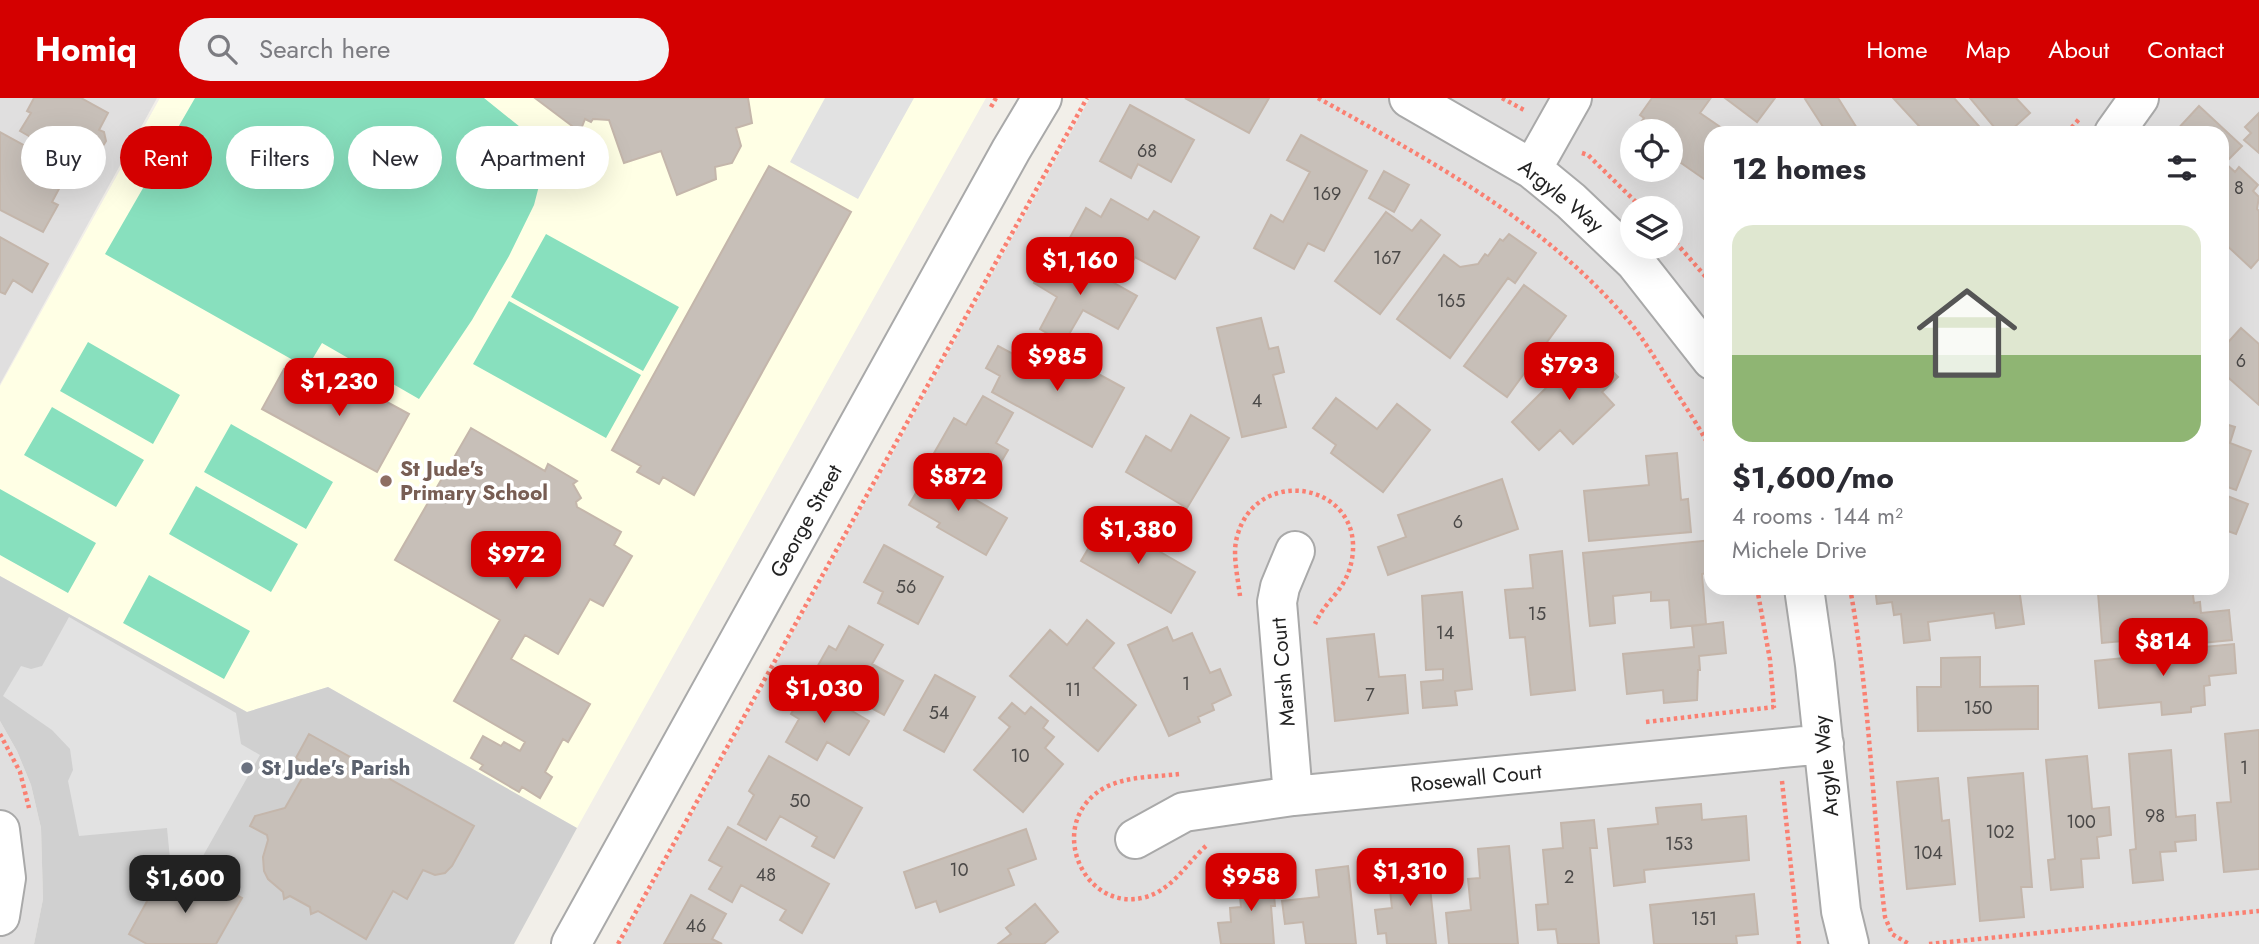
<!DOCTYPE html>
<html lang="en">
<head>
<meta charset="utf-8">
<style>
  :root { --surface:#fff; --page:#f2f2f3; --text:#2b2b33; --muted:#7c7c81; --accent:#d40000 }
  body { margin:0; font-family:Jost,sans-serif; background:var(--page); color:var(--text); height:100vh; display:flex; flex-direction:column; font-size:26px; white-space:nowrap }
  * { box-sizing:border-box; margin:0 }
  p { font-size:23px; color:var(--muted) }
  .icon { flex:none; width:38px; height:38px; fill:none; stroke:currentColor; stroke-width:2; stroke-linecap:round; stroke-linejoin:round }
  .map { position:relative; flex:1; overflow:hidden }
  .panel { position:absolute; left:1704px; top:28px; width:525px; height:469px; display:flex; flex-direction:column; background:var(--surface); border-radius:21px; box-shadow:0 7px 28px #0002 }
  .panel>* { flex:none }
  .banner { position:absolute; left:21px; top:28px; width:665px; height:63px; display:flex; gap:14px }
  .tools { position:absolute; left:1620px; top:21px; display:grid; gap:14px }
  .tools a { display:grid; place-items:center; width:63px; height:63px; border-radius:50%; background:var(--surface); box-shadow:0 7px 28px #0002; font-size:35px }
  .price { position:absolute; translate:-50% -60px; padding:0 16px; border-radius:14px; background:var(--accent); color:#fff; font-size:23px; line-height:46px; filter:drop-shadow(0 2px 4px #0008) }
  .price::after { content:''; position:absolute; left:50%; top:42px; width:21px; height:16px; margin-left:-10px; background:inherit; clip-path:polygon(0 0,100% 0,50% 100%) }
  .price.active { background:#222; color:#fff }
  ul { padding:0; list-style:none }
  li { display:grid; align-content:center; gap:14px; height:371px; padding:0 28px }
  li span { display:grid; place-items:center; height:217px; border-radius:21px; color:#555 }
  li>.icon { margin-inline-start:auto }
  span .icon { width:126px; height:126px; fill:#fffc; stroke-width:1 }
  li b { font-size:30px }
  h2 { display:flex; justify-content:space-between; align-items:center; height:84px; padding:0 28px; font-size:30px }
  .pill { padding:0 24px; border-radius:32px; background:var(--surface); box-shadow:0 7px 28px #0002; font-size:24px; line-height:63px }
  .pill.active { background:var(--accent); color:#fff }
  header { display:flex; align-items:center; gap:42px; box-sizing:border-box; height:98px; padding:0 35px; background:var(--accent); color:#fff }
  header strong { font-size:33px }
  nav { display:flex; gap:38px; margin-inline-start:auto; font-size:24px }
  .search { width:490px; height:63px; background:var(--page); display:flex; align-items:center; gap:18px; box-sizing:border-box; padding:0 24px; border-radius:38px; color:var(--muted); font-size:26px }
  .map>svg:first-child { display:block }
</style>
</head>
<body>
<header>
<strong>Homiq</strong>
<div class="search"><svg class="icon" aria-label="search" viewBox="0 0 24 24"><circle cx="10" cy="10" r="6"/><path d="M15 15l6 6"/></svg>Search here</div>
<nav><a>Home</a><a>Map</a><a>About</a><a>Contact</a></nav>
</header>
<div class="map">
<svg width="2259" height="846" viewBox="0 0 2259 846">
  <rect width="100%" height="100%" fill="#f2efe9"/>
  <!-- residential -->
  <path fill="#e0dfdf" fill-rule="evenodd" d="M 0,0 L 157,0 L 0,286 Z
    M 1090,0 L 2259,0 L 2259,846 L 620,846 ZM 1633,33 L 1671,33 L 1671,72 L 1633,72 ZM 1712,35 L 2222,35 L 2222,490 L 1712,490 ZM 1633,110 L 1671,110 L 1671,149 L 1633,149 Z
    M 0,623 L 17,653 L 31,687 L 41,730 L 43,801 L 34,846 L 0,846 Z"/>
  <!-- education -->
  <path fill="#ffffe5" d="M 160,0 L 986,0 L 577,730 L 328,589 L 247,614 L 0,478 L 0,288 Z"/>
  <!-- religious -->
  <path fill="#d0d0d0" d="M 0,478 L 247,614 L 328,589 L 577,730 L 514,846 L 34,846 L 43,801 L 41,730 L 31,687 L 17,653 L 0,623 Z"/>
  <!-- pitch -->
  <path fill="#88e0be" d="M 195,0 L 484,0 L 530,37 L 541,58 L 540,84 L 534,107 L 509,158 L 472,222 L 419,301 L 322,245 L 307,270 L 105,156 Z
    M 546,136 L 679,209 L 643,273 L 511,199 Z
    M 509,203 L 641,277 L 606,340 L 473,266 Z
    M 88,244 L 180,297 L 153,346 L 60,293 Z
    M 52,309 L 144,362 L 116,409 L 24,357 Z
    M 231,326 L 333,384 L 306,431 L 204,374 Z
    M 196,388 L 298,446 L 271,494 L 169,436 Z
    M 0,391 L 96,445 L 68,495 L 0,457 Z
    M 149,477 L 250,533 L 224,581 L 123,525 Z"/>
  <!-- parking -->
  <path fill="#e2e2e2" d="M 825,0 L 914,0 L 858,101 L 790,64 Z
    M 69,519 L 236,615 L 241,646 L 260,657 L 199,765 L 170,761 L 167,730 L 79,738 L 68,683 L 73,672 L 70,651 L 52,632 L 3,598 L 21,568 L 31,571 L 42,568 Z"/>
  <!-- building -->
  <path fill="#c7bfb8" stroke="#c4b6ab" stroke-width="2" d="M 34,0 L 81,0 L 108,15 L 99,32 L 104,34 L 106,43 L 101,51 L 93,52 L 88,50 L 78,66 L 20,33 L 31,15 L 27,13 Z
    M 535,0 L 748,0 L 752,25 L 736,30 L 741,48 L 732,65 L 715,69 L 716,81 L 677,97 L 661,53 L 624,65 L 609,22 L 593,21 L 591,24 L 585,21 L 580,34 Z
    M 1185,0 L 1269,0 L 1249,35 Z
    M 1652,0 L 1710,1 L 1700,15 L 1729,35 L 1712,35 L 1712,71 L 1704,81 L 1671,58 L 1671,33 L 1634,33 L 1644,20 L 1640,17 Z
    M 1725,0 L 1775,0 L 1757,24 Z
    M 1807,0 L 1838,0 L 1860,35 L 1827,35 L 1805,1 Z
    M 1954,0 L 1985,35 L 1912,35 L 1919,28 L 1894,1 Z
    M 1970,0 L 2016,0 L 2030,15 L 2008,35 L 1999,35 Z
    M 1130,7 L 1194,42 L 1171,84 L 1138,66 L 1131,80 L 1100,63 Z
    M 2199,8 L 2242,48 L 2225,65 L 2235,74 L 2239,69 L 2258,87 L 2253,93 L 2259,99 L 2257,111 L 2259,113 L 2259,161 L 2251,170 L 2222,143 L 2222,35 L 2174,35 Z
    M 2259,15 L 2259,55 L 2244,42 L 2251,35 L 2245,29 Z
    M 0,34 L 27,49 L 22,59 L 53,76 L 52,79 L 62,85 L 52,104 L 58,107 L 43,134 L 0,112 Z
    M 1301,37 L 1367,73 L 1324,153 L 1308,145 L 1294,171 L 1254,150 L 1271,117 L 1283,124 L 1310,74 L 1287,62 Z
    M 769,68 L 851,114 L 694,397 L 663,379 L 659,386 L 637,374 L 641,368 L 612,352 Z
    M 1384,73 L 1409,87 L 1394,114 L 1369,100 Z
    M 1111,101 L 1148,122 L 1154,113 L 1199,139 L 1175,181 L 1135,159 L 1125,178 L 1067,145 L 1086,110 L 1101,119 Z
    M 1386,114 L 1412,133 L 1421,122 L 1440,137 L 1380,216 L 1335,183 Z
    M 1509,136 L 1536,155 L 1515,185 L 1508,180 L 1450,260 L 1397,221 L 1444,157 L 1460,169 L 1478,166 L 1485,156 L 1488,158 L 1500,141 L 1503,143 Z
    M 0,139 L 48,166 L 32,194 L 13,182 L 5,196 L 0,194 Z
    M 1066,158 L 1137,198 L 1118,231 L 1083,212 L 1064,245 L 1040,231 L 1057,199 L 1034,185 L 1048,159 L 1061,167 Z
    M 1524,187 L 1566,218 L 1507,299 L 1464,268 Z
    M 1261,220 L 1269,251 L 1278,249 L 1284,274 L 1273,277 L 1286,329 L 1242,339 L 1217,230 Z
    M 2241,230 L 2259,246 L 2259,307 L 2222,274 L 2222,251 Z
    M 998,248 L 1051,276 L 1062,256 L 1124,290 L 1092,349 L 992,294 L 1000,278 L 986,270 Z
    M 1588,248 L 1618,279 L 1602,294 L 1614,307 L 1573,346 L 1560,332 L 1539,352 L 1512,324 Z
    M 284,271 L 344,304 L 354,286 L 409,316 L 377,374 L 262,311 Z
    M 983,298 L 1013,315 L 996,345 L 1008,352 L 987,388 L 933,357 L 954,320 L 966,327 Z
    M 1336,300 L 1377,331 L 1397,306 L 1430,332 L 1383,394 L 1331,355 L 1336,347 L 1313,330 Z
    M 1191,317 L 1229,340 L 1187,410 L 1126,374 L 1146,338 L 1171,353 Z
    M 2222,325 L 2235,329 L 2230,345 L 2251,353 L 2236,392 L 2222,387 Z
    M 471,330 L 545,373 L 548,366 L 577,383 L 573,386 L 581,400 L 576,404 L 577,409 L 621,434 L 614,447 L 632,458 L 603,508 L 590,501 L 558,556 L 525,537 L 511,561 L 590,606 L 568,644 L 563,641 L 545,674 L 552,679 L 540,700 L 522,689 L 519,694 L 480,671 L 483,667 L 471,660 L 483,638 L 501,648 L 504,644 L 520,653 L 525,644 L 454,603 L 500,522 L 395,462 Z
    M 1677,355 L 1681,402 L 1688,401 L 1691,434 L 1589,443 L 1584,393 L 1649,387 L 1646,358 Z
    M 928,374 L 1007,420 L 986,457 L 937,429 L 940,425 L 909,407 Z
    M 1502,381 L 1518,431 L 1388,477 L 1378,449 L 1406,439 L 1398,417 Z
    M 2222,396 L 2248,406 L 2236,436 L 2222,431 Z
    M 1105,422 L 1195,474 L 1171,515 L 1081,463 Z
    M 1712,442 L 1712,474 L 1702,476 L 1706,526 L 1671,530 L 1669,502 L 1651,503 L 1651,494 L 1613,498 L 1615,525 L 1590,528 L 1583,455 Z
    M 884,447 L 943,479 L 918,526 L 878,505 L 883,494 L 864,484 Z
    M 1562,453 L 1575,592 L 1531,597 L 1525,539 L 1510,540 L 1505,492 L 1533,490 L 1530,457 Z
    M 1875,490 L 2019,490 L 2024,526 L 1996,530 L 1994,515 L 1928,524 L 1930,542 L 1904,545 L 1901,516 L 1894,517 L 1892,504 L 1877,506 Z
    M 2149,490 L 2192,490 L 2194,505 L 2200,504 L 2201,515 L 2229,512 L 2232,542 L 2202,545 L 2201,536 L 2102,545 L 2098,495 Z
    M 1462,494 L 1472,591 L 1455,593 L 1457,607 L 1423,610 L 1421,584 L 1443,582 L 1443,571 L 1426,572 L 1422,498 Z
    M 1087,522 L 1114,545 L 1093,570 L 1136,607 L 1098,653 L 1010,578 L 1050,532 L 1067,547 Z
    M 1723,524 L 1726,555 L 1699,558 L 1700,572 L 1698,572 L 1697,602 L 1664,605 L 1663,592 L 1627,596 L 1623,556 L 1694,549 L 1692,528 Z
    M 849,528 L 883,547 L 872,566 L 903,583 L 884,617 L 812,578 L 829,548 L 836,552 Z
    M 1167,529 L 1173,543 L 1192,535 L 1210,575 L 1220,571 L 1231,597 L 1212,606 L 1214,612 L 1198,619 L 1200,624 L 1169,638 L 1128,547 Z
    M 1374,536 L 1379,579 L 1405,577 L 1408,615 L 1335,623 L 1327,541 Z
    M 2234,546 L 2236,575 L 2209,578 L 2210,587 L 2204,588 L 2205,607 L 2191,609 L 2191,614 L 2162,617 L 2161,604 L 2099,610 L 2095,563 L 2204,552 L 2203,549 Z
    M 1980,559 L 1980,589 L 2038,588 L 2038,631 L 1918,633 L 1917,589 L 1941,589 L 1941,560 Z
    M 935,577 L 975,599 L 944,654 L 904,632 Z
    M 808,587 L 869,623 L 849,657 L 827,644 L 817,662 L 786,644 L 799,621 L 791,616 Z
    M 1012,605 L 1025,616 L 1031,609 L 1048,623 L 1043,630 L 1054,639 L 1045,650 L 1063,666 L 1023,714 L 974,672 L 1010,629 L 999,620 Z
    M 2259,632 L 2259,771 L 2224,774 L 2217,705 L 2231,704 L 2225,636 Z
    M 309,636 L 474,728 L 452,768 L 445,775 L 435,777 L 423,772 L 407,801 L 393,793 L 366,841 L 318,813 L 311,816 L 310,809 L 290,798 L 284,801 L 283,794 L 268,781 L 264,773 L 263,759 L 268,742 L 267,737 L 250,728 L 255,718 L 285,710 L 309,668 L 296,660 Z
    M 2171,652 L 2176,719 L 2195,717 L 2196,742 L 2175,744 L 2176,753 L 2160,754 L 2163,782 L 2133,785 L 2130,752 L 2136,751 L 2129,656 Z
    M 769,658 L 862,710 L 834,760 L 812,748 L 817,739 L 780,718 L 766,742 L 738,726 L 754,697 L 749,693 Z
    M 2087,658 L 2092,711 L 2109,709 L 2111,737 L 2097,739 L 2099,760 L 2081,761 L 2083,789 L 2051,792 L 2048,762 L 2055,761 L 2046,662 Z
    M 2023,675 L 2032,789 L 2021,789 L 2024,819 L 1980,823 L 1968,680 Z
    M 1938,680 L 1942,723 L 1949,722 L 1955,786 L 1907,791 L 1897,684 Z
    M 1701,706 L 1702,722 L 1746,718 L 1749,762 L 1644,772 L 1645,784 L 1614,788 L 1608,731 L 1658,726 L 1656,710 Z
    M 1594,722 L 1597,750 L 1590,750 L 1599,846 L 1558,846 L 1556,831 L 1538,832 L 1536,807 L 1548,806 L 1543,752 L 1563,750 L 1561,725 Z
    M 728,729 L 829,786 L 802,835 L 780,822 L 786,812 L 741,787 L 732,804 L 709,791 L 722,769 L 709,762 Z
    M 1026,731 L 1036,761 L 1008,771 L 1014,787 L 940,814 L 936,803 L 916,810 L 904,774 Z
    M 1509,748 L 1518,846 L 1449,846 L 1446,815 L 1471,812 L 1468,781 L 1480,780 L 1478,751 Z
    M 1427,761 L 1436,846 L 1387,846 L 1386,835 L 1378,836 L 1375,812 L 1392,810 L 1390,792 L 1402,790 L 1399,763 Z
    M 1348,768 L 1356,846 L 1306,846 L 1303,824 L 1285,826 L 1282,803 L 1319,799 L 1316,772 Z
    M 1272,775 L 1275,808 L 1271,808 L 1274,846 L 1221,846 L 1218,825 L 1231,824 L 1230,810 L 1241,809 L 1238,779 Z
    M 184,779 L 215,796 L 219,788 L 242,800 L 216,846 L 147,846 L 129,836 L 157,785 L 175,795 Z
    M 1754,796 L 1758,836 L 1736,838 L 1737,846 L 1654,846 L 1650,807 Z
    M 691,797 L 726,816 L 712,841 L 722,846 L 664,846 Z
    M 1035,806 L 1058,834 L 1044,846 L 998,846 L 1011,836 L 1006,830 Z"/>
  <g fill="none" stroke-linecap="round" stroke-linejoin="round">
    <defs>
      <path id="minor" d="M 1409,0 L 1532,71 L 1571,103 L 1635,164 L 1712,262
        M 2114,35 L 2139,0
        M 1532,71 L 1572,0
        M 1804,490 L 1815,567 L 1841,813 L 1849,846
        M 1293,698 L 1277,504 L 1280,489 L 1295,453
        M 0,732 L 6,780 L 0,818
        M 1135,741 L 1184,714 L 1293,698 L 1824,646
        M 571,846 L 1011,52 L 1042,0"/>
    </defs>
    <!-- minor casing -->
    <use href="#minor" stroke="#a9a9a9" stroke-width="42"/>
    <!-- path -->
    <path stroke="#fa8072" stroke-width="4.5" stroke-dasharray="3.5 3.5" stroke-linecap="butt" d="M 1318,0 C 1434,65 1544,123 1632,227 C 1647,246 1660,269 1673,289 C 1686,310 1701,331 1712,354
      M 1502,0 L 1524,12
      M 991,9 L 996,0
      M 2067,35 L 2080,20
      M 1582,55 L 1588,57 L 1642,110
      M 1671,139 L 1712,186
      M 1757,490 L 1770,562 L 1774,610
      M 1850,490 C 1870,599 1872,710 1885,819 L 1892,836 L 1909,846
      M 1240,498 C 1238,480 1232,456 1237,439 C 1256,365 1365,385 1352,461 C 1346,494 1327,499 1315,526
      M 1646,624 L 1774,609
      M 0,636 L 20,674 L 29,710
      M 1179,676 C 1155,679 1128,678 1106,689 C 1043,722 1082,817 1146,799 C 1173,791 1187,765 1207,747
      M 1782,683 L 1799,846
      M 618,846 L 1087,0
      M 1929,846 L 2259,813"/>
    <!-- minor -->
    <use href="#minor" stroke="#fff" stroke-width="38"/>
  </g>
  <!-- markers -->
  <circle fill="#8d6e63" stroke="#fff" stroke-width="2.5" cx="386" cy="383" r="7"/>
  <circle fill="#6b7280" stroke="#fff" stroke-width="2.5" cx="247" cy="670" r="7"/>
  <g text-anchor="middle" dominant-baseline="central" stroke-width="7" stroke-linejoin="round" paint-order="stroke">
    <!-- number labels -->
    <g font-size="18" fill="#4b4948">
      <text x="1147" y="53">68</text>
      <text x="2239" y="90">8</text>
      <text x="1327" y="96">169</text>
      <text x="1387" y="160">167</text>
      <text x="1451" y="203">165</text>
      <text x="2241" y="263">6</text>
      <text x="1257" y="303">4</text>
      <text x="1458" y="424">6</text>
      <text x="906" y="489">56</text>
      <text x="1537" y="516">15</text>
      <text x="1445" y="535">14</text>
      <text x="1186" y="586">1</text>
      <text x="1073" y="592">11</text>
      <text x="1370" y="597">7</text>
      <text x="1978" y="610">150</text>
      <text x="939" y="615">54</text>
      <text x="1020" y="658">10</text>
      <text x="2244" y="670">1</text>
      <text x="800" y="703">50</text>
      <text x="2155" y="718">98</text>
      <text x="2081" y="724">100</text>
      <text x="2000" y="734">102</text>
      <text x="1679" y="746">153</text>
      <text x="1928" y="755">104</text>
      <text x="959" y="772">10</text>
      <text x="766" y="777">48</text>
      <text x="1569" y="779">2</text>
      <text x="1704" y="821">151</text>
      <text x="696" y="828">46</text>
    </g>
    <!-- street labels -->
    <g font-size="21" fill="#222" stroke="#fff">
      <text transform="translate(1561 98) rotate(39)">Argyle Way</text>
      <text transform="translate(806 423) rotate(-61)">George Street</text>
      <text transform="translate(1283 574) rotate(-95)">Marsh Court</text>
      <text transform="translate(1826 668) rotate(-96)">Argyle Way</text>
      <text transform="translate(1476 680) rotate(-6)">Rosewall Court</text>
    </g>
    <!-- education labels -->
    <g font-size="21" font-weight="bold" fill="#785e54" stroke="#fff" text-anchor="start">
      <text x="400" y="371">St Jude's<tspan x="400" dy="24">Primary School</tspan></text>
    </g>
    <!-- worship labels -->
    <g font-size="21" font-weight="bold" fill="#5b616d" stroke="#fff" text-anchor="start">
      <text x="261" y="670">St Jude's Parish</text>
    </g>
  </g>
</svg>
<div class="tools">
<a><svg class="icon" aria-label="locate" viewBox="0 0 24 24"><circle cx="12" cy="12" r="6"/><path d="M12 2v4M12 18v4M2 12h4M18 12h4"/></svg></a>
<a><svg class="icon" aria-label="layers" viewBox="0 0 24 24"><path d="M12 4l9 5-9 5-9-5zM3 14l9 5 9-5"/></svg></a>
</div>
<b class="price" style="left:1080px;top:199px">$1,160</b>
<b class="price" style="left:1057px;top:295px">$985</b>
<b class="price" style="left:1569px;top:304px">$793</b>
<b class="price" style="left:339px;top:320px">$1,230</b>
<b class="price" style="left:958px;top:415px">$872</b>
<b class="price" style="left:1138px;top:468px">$1,380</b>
<b class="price" style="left:516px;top:493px">$972</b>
<b class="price" style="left:2163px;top:580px">$814</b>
<b class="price" style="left:824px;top:627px">$1,030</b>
<b class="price" style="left:1410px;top:810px">$1,310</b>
<b class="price" style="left:1251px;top:815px">$958</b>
<b class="price active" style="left:185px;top:817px">$1,600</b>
<div class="banner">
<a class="pill">Buy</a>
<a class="pill active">Rent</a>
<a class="pill">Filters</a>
<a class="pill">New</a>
<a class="pill">Apartment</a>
</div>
<section class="panel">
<h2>12 homes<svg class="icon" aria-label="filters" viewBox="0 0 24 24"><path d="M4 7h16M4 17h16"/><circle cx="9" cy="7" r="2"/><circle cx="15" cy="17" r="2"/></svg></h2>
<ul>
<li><span style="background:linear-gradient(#dfe7d0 60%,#8fb573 0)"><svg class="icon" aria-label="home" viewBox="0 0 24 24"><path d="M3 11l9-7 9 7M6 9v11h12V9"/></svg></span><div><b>$1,600/mo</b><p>4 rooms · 144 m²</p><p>Michele Drive</p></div></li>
</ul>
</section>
</div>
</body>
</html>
